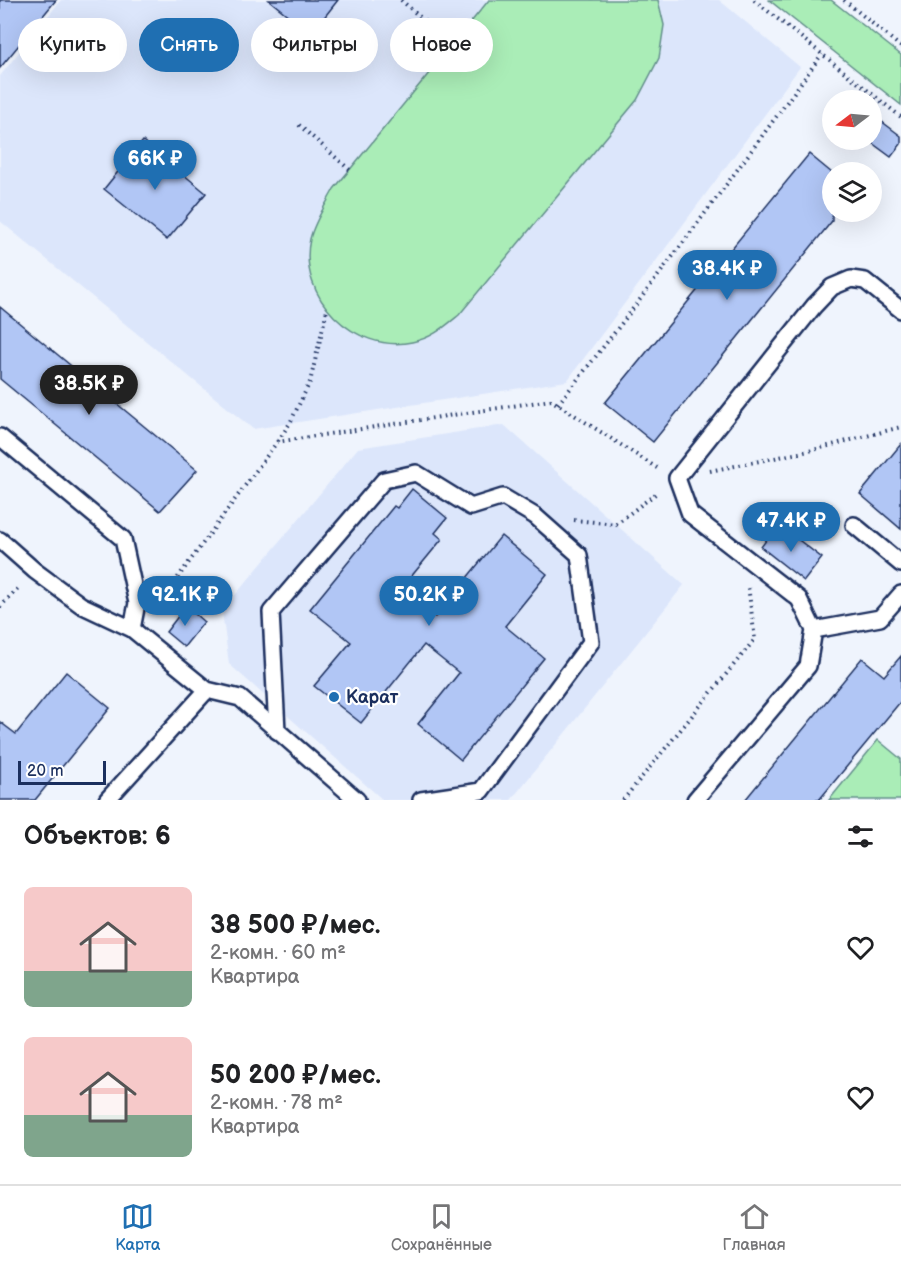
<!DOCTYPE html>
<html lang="ru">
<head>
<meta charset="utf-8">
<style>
  :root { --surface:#fff; --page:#f6f6f6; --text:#202124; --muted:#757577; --line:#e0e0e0; --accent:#1f6fb2 }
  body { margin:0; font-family:"Balsamiq Sans",sans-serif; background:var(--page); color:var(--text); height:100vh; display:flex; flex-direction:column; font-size:22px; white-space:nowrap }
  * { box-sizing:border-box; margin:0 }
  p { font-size:20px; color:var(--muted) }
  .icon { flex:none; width:33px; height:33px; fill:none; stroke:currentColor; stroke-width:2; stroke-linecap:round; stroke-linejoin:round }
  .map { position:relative; height:800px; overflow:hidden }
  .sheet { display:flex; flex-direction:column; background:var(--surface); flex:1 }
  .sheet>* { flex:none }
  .banner { position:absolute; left:18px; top:18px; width:600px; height:54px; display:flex; gap:12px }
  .needle { width:39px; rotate:254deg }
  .buttons { position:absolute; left:822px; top:90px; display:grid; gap:12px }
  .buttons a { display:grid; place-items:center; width:60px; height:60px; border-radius:50%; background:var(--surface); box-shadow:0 6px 24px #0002; font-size:30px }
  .scale { position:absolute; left:18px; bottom:15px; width:88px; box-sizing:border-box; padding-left:6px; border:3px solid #1b2f5e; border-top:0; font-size:16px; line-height:21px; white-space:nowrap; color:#1b2f5e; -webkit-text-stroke:4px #fff; paint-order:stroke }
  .price { position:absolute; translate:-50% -51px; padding:0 14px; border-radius:21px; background:var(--accent); color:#fff; font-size:20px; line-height:39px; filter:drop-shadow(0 2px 3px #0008) }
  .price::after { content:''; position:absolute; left:50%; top:36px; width:18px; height:14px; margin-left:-9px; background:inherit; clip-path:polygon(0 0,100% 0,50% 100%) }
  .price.selected { background:#222; color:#fff }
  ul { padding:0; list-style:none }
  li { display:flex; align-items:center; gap:18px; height:150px; padding:0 24px }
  li span { display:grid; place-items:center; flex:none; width:168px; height:120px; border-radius:9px; color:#555 }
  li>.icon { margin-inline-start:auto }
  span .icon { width:72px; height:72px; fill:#fffc; stroke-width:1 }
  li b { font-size:26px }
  h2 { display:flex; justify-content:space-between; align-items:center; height:72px; padding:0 24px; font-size:26px }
  .chip { padding:0 21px; border-radius:27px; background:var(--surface); box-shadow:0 6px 24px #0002; font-size:21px; line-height:54px }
  .chip.selected { background:var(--accent); color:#fff }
  .tab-bar { display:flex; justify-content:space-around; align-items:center; height:84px; border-top:2px solid var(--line); background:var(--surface); font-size:16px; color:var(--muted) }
  .tab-bar a { display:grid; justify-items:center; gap:3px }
  .tab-bar .selected { color:var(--accent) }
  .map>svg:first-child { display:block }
</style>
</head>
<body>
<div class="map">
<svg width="901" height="800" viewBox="0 0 901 800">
  <rect width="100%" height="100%" fill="#eff4fd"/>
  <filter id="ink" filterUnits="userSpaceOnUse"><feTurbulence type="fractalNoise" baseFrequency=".0167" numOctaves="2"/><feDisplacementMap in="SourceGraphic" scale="12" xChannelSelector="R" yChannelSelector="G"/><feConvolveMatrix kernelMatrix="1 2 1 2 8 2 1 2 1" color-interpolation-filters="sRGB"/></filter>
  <g filter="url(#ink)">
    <!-- built -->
    <path fill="#dce6fb" d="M 61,0 L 719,0 L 800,67 L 567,381 L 253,429 L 0,221 L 0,76 Z
      M 504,425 L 684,585 L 511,800 L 383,800 L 229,664 L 222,611 L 358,448 Z"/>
    <!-- green -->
    <path fill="#aaedb7" stroke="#628e8a" stroke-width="1.5" d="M 489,0 L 658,0 L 664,25 L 659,58 L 637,100 L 459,315 C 443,328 432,338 412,342 C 354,354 297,297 310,239 C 314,222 326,204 334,189 Z
      M 769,0 L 831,0 L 901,55 L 901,105 Z
      M 878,740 L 901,759 L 901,800 L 829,800 Z"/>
    <!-- building -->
    <path fill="#b1c6f5" stroke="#1b2f5e" stroke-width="1.5" d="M 0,0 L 56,0 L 0,68 Z
      M 269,0 L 338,0 L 311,34 Z
      M 881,121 L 901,136 L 901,144 L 891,157 L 868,140 L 872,140 L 872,133 Z
      M 143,141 L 206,193 L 167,240 L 104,189 Z
      M 809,154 L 832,173 L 832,221 L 653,442 L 605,403 Z
      M 0,307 L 197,470 L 160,511 L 0,379 Z
      M 901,444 L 901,529 L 860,494 Z
      M 412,489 L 447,518 L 435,533 L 442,539 L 401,589 L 435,617 L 501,536 L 547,574 L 505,626 L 544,658 L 461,760 L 418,724 L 459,673 L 424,645 L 361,723 L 314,686 L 351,642 L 310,609 L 394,506 L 397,508 Z
      M 778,524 L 822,558 L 804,581 L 761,547 Z
      M 186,606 L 204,622 L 184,647 L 166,632 Z
      M 901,656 L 901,701 L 819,800 L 745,800 L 862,658 L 884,676 Z
      M 66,672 L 110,708 L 35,800 L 0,800 L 0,722 L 16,734 Z"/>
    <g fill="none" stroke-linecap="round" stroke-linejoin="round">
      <defs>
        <path id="service" d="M 0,437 L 123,539 L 137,603 L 132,629
          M 854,525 L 901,564
          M 0,540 L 35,571 L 81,605 L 132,629 L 207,690 L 240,698 L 357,800
          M 814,630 L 880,618 L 901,594
          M 277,731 L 271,612 L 384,480 L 416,473 L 471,507 L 503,497 L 535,516 L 579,555 L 591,642 L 481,791 L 421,800
          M 107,800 L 207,690
          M 695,800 L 808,666 L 814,630 L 799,599 L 690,514 L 677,478 L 814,306 L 832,287 L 851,279 L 865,281 L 901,310"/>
      </defs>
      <!-- service casing -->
      <use href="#service" stroke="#1b2f5e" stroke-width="20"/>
      <!-- path -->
      <path stroke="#1b2f5e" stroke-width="4" stroke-dasharray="1.5 4.5" stroke-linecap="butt" d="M 401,0 L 452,46
        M 754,0 L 901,117
        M 844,0 L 901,47
        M 299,125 L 350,170
        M 558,404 C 649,291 736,172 822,54
        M 278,441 L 290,423 L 310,382 L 327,310
        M 710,471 L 809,451 L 901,427
        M 574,520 L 616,524 L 658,492
        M 160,602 L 277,442 L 551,400 L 657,468
        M 0,607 L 20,586
        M 623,800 L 755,639 L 748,586"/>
      <!-- service -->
      <use href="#service" stroke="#fff" stroke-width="15"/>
    </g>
  </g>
  <!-- markers -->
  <circle fill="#1f6fb2" stroke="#fff" stroke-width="2" cx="334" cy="697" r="6"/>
  <g text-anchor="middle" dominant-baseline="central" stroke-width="4.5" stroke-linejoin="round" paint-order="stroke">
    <!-- poi labels -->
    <g font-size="18" font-weight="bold" fill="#1b2f5e" stroke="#fff" text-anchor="start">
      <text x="346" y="697">Карат</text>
    </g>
  </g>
</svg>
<div class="buttons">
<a><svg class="needle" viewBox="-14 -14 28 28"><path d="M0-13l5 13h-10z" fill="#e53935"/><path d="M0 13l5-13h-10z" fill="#757577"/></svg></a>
<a><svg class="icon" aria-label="layers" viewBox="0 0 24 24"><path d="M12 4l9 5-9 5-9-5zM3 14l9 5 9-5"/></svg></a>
</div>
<div class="scale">20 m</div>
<b class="price" style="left:155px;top:191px">66K ₽</b>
<b class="price" style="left:727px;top:301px">38.4K ₽</b>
<b class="price selected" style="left:89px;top:416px">38.5K ₽</b>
<b class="price" style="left:791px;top:553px">47.4K ₽</b>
<b class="price" style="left:185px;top:627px">92.1K ₽</b>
<b class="price" style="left:429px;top:627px">50.2K ₽</b>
<div class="banner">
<a class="chip">Купить</a>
<a class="chip selected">Снять</a>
<a class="chip">Фильтры</a>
<a class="chip">Новое</a>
</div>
</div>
<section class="sheet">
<h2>Объектов: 6<svg class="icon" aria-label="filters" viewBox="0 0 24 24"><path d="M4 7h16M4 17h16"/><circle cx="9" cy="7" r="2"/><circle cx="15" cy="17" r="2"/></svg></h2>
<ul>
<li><span style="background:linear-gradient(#f6c9c9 70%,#7fa58c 0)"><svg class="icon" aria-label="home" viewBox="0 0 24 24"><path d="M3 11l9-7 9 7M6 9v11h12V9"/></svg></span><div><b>38 500 ₽/мес.</b><p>2-комн. · 60 m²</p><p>Квартира</p></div><svg class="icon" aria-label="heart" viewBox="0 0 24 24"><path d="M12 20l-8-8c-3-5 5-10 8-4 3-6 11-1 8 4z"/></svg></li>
<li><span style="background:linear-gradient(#f6c9c9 65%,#7fa58c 0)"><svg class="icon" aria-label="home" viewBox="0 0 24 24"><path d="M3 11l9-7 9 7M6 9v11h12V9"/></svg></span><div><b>50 200 ₽/мес.</b><p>2-комн. · 78 m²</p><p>Квартира</p></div><svg class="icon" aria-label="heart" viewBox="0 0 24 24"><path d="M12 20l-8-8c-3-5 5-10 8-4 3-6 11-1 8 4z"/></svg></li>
</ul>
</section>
<nav class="tab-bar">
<a class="selected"><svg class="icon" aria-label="map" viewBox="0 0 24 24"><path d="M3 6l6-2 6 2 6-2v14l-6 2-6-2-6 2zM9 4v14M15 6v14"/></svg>Карта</a>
<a><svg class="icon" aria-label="saved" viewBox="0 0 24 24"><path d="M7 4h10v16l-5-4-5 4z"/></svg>Сохранённые</a>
<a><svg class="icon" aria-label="home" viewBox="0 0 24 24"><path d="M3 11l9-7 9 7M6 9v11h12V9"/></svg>Главная</a>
</nav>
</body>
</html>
